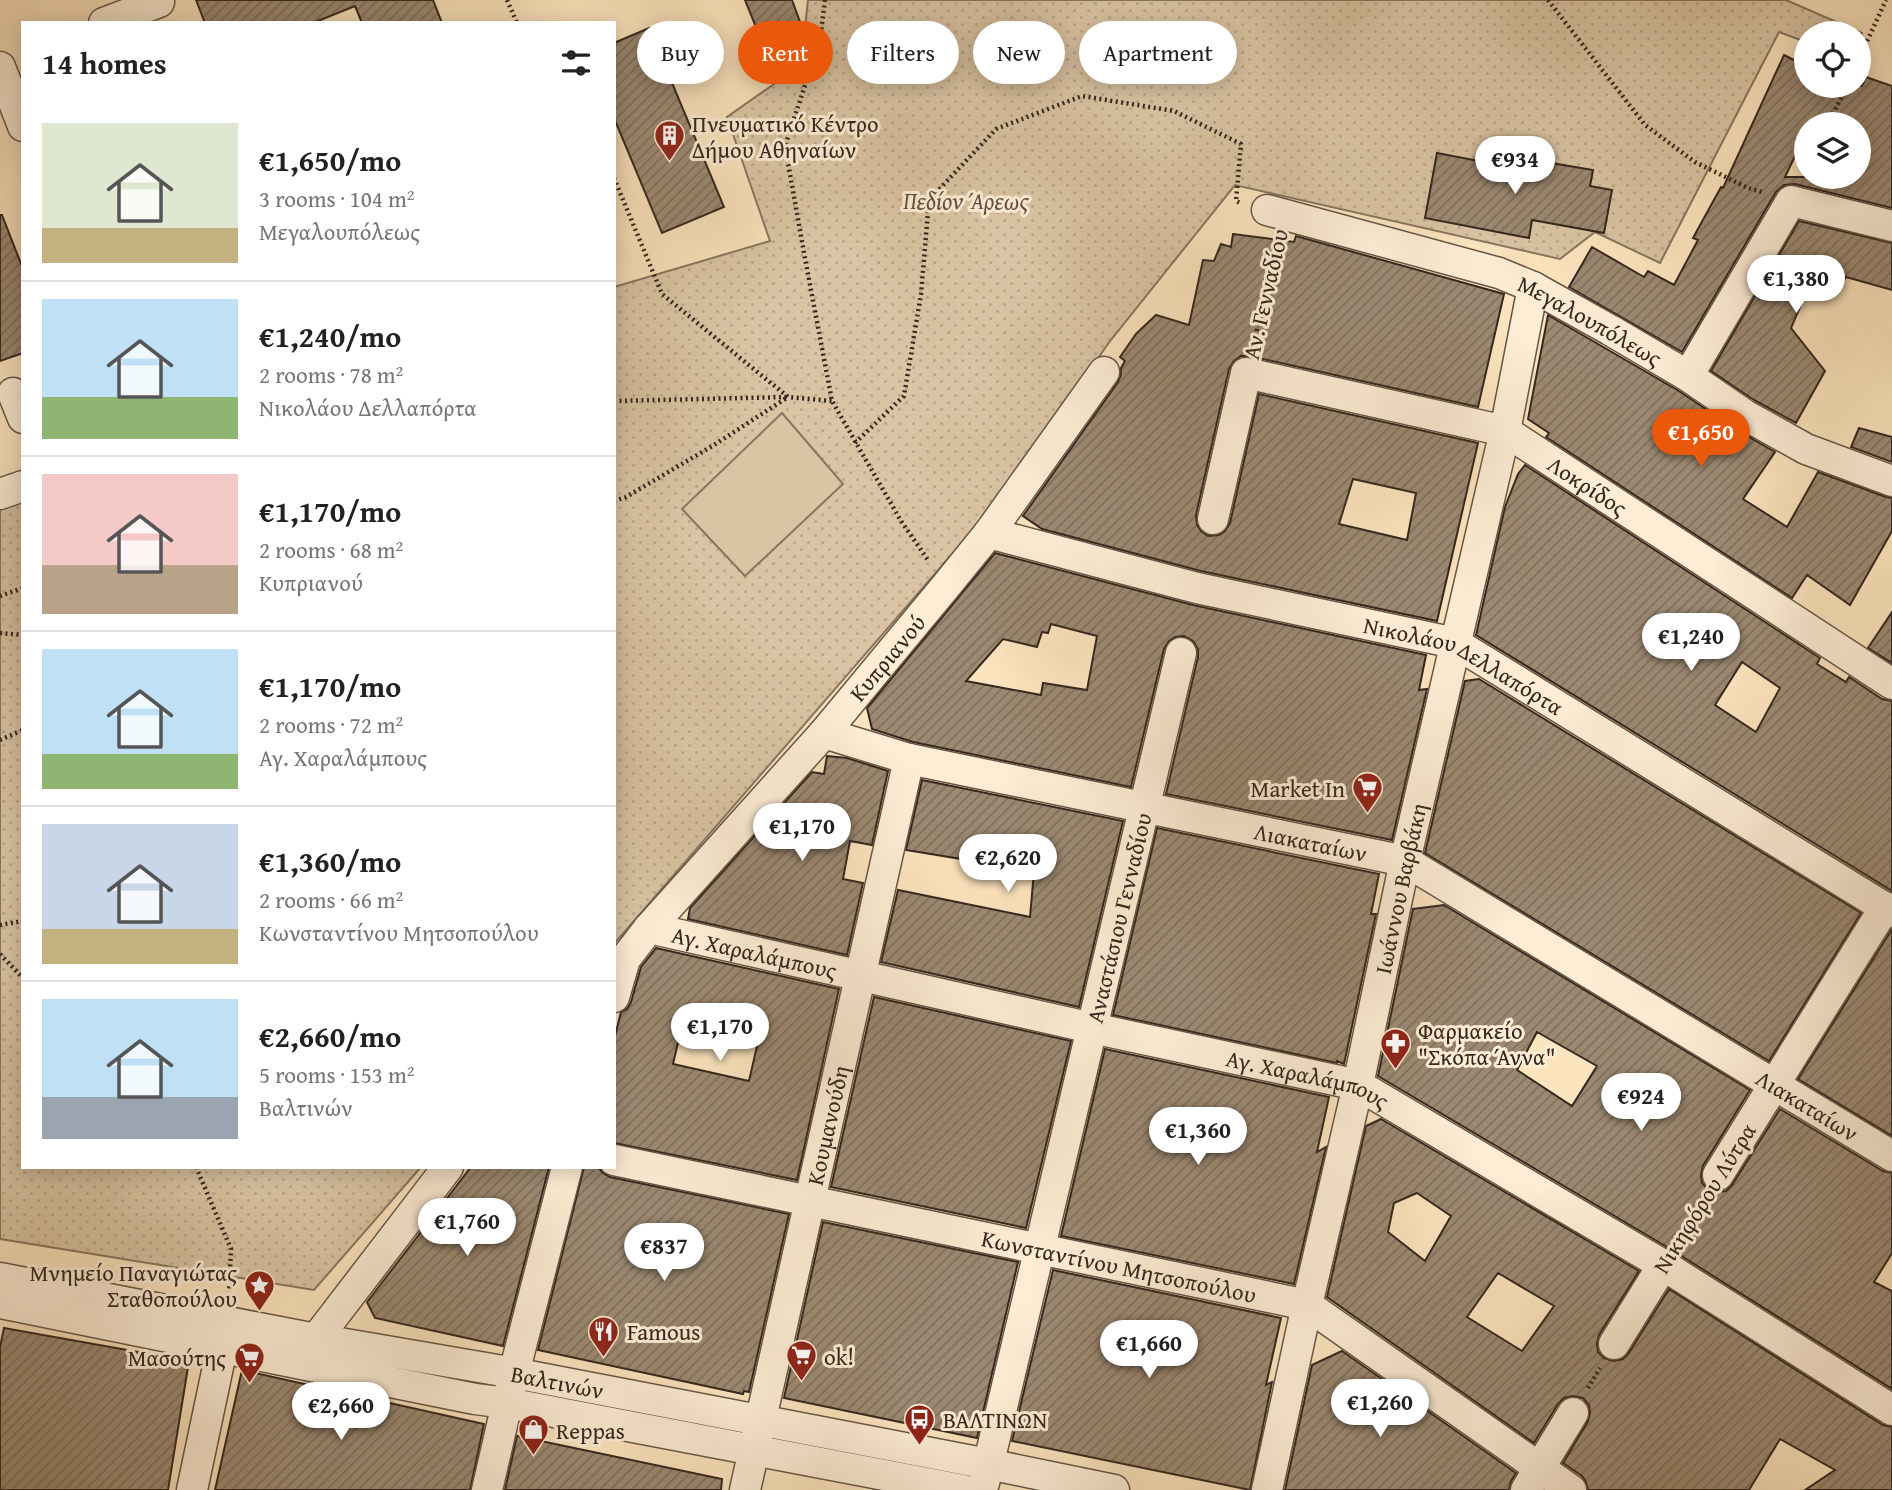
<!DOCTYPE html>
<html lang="en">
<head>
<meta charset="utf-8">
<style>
  :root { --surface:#fff; --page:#f2f2f2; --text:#222; --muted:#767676; --line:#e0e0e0; --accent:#ea580c }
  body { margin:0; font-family:"Gentium Book Plus",serif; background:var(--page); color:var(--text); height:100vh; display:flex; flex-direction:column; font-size:26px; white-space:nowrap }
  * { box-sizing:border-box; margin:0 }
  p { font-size:23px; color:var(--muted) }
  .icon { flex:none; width:38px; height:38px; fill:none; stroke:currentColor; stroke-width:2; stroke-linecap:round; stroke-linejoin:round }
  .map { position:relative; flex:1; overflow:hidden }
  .sheet { position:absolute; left:21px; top:21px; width:595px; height:1148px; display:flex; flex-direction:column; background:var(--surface); border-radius:0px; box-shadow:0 4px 18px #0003 }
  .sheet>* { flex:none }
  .guide { position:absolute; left:637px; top:21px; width:665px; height:63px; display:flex; gap:14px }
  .tools { position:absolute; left:1794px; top:21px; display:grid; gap:14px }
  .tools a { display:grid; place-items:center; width:77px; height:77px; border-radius:50%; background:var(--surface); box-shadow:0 4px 18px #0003; font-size:35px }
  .price { position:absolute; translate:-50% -60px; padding:0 16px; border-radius:24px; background:#fff; color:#222; font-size:23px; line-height:46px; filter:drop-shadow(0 2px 4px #0008) }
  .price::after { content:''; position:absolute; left:50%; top:42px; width:21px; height:16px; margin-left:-10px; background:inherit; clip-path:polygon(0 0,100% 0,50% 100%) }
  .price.active { background:var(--accent); color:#fff }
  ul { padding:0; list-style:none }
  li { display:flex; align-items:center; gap:21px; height:175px; padding:0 21px }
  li+li { border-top:2px solid var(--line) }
  li span { display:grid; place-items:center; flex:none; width:196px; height:140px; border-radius:0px; color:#555 }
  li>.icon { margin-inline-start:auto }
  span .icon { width:84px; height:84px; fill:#fffc; stroke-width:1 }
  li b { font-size:30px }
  h2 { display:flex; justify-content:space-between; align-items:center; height:84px; padding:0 21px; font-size:30px }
  .tag { padding:0 24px; border-radius:32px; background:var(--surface); box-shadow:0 4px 18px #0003; font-size:24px; line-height:63px }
  .tag.active { background:var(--accent); color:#fff }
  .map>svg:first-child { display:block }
</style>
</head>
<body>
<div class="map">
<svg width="1892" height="1490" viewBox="0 0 1892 1490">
  <defs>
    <pattern id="park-dots" width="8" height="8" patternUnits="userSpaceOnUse" patternTransform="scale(1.75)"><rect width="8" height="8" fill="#dac4a3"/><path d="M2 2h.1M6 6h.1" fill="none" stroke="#bca88c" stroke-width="1.8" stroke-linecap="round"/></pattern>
    <pattern id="building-hatch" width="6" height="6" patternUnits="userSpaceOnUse" patternTransform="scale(1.75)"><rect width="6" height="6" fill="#9c8972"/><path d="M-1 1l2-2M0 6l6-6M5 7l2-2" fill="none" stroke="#80705d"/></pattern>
  </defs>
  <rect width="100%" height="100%" fill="#fce4be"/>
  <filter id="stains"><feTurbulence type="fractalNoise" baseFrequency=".00286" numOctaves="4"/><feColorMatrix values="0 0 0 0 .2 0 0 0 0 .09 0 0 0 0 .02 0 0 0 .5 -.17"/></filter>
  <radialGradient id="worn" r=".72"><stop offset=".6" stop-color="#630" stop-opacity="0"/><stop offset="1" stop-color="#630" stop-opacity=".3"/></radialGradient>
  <!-- park -->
  <path fill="url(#park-dots)" stroke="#877661" stroke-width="2" d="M 808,0 L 1786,0 L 1862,33 L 1859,40 L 1858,33 L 1806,33 L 1806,42 L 1779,32 L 1660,263 L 1595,232 L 1560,259 L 1235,185 L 1110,341 L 991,512 L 946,561 L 614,944 L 614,287 L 770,241 L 727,117 L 801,65 Z
    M 23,498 L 23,1167 L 421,1167 L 314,1290 L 0,1239 L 0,506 Z"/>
  <!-- garden -->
  <path fill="#dac4a3" stroke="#877661" stroke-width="2" d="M 782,413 L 843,484 L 745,576 L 682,509 Z"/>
  <!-- building -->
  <path fill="url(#building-hatch)" stroke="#34271f" stroke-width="2" fill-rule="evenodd" d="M 196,0 L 433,0 L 442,23 L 362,23 L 355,6 L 313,23 L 205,23 Z
    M 745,0 L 792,0 L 800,22 L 760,37 Z
    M 649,28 L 724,207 L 662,233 L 614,118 L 614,43 Z
    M 1784,55 L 1806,66 L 1806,86 L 1862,86 L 1866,77 L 1892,86 L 1892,208 L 1795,184 L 1784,185 L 1776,192 L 1682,352 L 1569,287 L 1592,247 L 1644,277 L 1648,271 L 1674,285 L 1698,240 L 1693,238 L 1721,187 L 1723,188 ZM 1806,124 L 1858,124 L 1858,177 L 1785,177 L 1806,133 Z
    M 1437,153 L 1537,172 L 1539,161 L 1593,170 L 1590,186 L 1612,190 L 1604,233 L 1532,220 L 1529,238 L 1425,218 Z
    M 0,215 L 2,215 L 23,269 L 23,353 L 0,361 Z
    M 1799,221 L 1892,243 L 1892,290 L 1846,277 L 1836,292 L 1811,281 L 1791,328 L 1825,371 L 1796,423 L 1754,400 L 1711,371 Z
    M 1233,234 L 1294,242 L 1296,236 L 1504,294 L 1478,407 L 1250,356 L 1241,356 L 1234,361 L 1229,369 L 1196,515 L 1197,525 L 1201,531 L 1208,536 L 1219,535 L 1225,531 L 1230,523 L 1259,394 L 1478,443 L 1437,621 L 1201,571 L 1042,529 L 1023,516 L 1118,382 L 1121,374 L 1121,368 L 1125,361 L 1120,357 L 1136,334 L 1156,315 L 1189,325 L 1203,260 L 1214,261 L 1221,244 L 1231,247 ZM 1353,479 L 1416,493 L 1407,540 L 1339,524 Z
    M 1548,315 L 1679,391 L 1735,429 L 1775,452 L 1743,499 L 1787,527 L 1818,472 L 1886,497 L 1892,498 L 1892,531 L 1850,605 L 1807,575 L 1792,598 L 1546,437 L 1549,433 L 1528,419 Z
    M 1859,428 L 1892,437 L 1892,462 L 1851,447 Z
    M 1525,465 L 1820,658 L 1817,664 L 1846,682 L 1849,677 L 1882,699 L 1892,701 L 1892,891 L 1476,635 L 1505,507 L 1518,474 ZM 1742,662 L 1780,688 L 1756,732 L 1715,705 Z
    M 995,553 L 1193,605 L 1426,655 L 1419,690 L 1427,689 L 1392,840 L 1166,794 L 1198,657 L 1198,649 L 1193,641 L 1184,636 L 1175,637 L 1169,641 L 1164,649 L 1131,787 L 913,742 L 872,729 L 867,708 ZM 1051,624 L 1097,636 L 1087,690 L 1043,683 L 1041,695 L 966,681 L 1003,639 L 1037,647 L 1042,632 L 1048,633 Z
    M 1892,612 L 1892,663 L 1868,648 Z
    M 1479,679 L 1861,913 L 1769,1061 L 1425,853 L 1465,681 Z
    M 827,756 L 847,758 L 888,771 L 872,845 L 850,841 L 843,879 L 863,883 L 847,955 L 688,919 L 690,908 L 812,772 L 824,774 Z
    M 922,780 L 1123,821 L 1079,1007 L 881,962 L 898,890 L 1030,917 L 1034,871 L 906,850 Z
    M 1157,828 L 1379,874 L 1371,914 L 1376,914 L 1344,1064 L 1337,1061 L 1337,1063 L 1113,1015 Z
    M 1444,905 L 1750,1090 L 1703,1166 L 1701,1174 L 1702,1183 L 1709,1190 L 1717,1192 L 1726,1191 L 1732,1185 L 1780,1109 L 1883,1171 L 1892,1173 L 1892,1253 L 1874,1282 L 1892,1291 L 1892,1389 L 1672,1250 L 1378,1076 L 1413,909 ZM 1537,1032 L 1597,1066 L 1572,1106 L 1517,1070 Z
    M 1892,929 L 1892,1136 L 1798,1079 Z
    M 656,948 L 839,989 L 797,1180 L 614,1143 L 614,1040 L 621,1012 L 627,1009 L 631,1002 L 641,967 ZM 684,1017 L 760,1033 L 749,1081 L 673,1064 Z
    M 874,997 L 1071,1041 L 1026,1228 L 831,1187 Z
    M 1105,1049 L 1329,1097 L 1317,1152 L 1326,1147 L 1294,1284 L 1061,1236 Z
    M 1381,1119 L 1639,1271 L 1599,1335 L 1597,1343 L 1598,1352 L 1604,1358 L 1614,1361 L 1623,1359 L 1628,1354 L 1669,1289 L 1883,1425 L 1892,1427 L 1892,1490 L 1805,1490 L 1835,1470 L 1780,1439 L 1749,1490 L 1588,1490 L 1586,1482 L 1582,1476 L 1563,1463 L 1588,1421 L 1590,1413 L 1589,1405 L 1583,1398 L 1573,1396 L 1564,1398 L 1558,1404 L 1534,1443 L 1327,1297 L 1366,1126 ZM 1417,1193 L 1451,1216 L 1425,1261 L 1388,1232 L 1394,1203 ZM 1498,1273 L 1554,1306 L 1522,1351 L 1467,1317 Z
    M 471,1167 L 549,1167 L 503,1346 L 375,1318 L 367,1302 Z
    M 584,1167 L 598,1167 L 603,1173 L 610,1177 L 789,1214 L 749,1392 L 744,1391 L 743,1394 L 538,1350 Z
    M 823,1222 L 1018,1262 L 977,1438 L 784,1398 Z
    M 1053,1270 L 1281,1318 L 1266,1385 L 1272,1382 L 1250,1490 L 1012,1441 Z
    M 4,1328 L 189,1361 L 168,1490 L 0,1490 L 0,1347 Z
    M 1342,1351 L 1516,1473 L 1511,1481 L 1509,1490 L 1285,1490 L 1312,1365 Z
    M 242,1370 L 484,1424 L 470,1490 L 215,1490 Z
    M 517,1436 L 722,1479 L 721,1490 L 505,1490 Z"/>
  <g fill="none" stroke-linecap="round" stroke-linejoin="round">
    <defs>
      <g id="minor">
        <path d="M 104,23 L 159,2"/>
        <path d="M 0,67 L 23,126"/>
        <path id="s1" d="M 1267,210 L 1499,273 L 1533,287 L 1610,330 L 1688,376 L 1745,415 L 1806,449 L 1892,481"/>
        <path d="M 1688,376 L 1791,201 L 1892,226"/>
        <path d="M 13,393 L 23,418"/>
        <path d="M 0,494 L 23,486"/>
        <path id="s2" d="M 1213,519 L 1246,373 L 1505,431 L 1892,684"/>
        <path id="s3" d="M 989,533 L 1197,588 L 1455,643 L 1892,912"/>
        <path id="s4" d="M 824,733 L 909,759 L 1405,861 L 1892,1156"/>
        <path id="s5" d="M 649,928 L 1092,1028 L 1358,1085 L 1663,1265 L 1892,1410"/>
        <path id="s6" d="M 614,997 L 625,959 L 649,928 L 824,733 L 946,586 L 989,533 L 1104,372"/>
        <path id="s7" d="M 614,1160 L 1307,1305 L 1571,1490"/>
        <path d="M 1718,1175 L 1885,907"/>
        <path id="s8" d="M 0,1278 L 316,1339 L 514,1373 L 988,1464 L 1114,1490"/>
        <path d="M 0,1303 L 475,1399 L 507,1403 L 963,1490"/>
        <path d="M 316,1339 L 448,1167"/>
        <path d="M 1614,1344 L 1663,1265"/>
        <path id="s9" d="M 984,1483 L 1181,653"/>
        <path d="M 192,1490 L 226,1329"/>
        <path d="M 487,1490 L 514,1373 L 567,1167"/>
        <path id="s10" d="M 745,1490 L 909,759"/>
        <path id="s11" d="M 1267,1490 L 1307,1305 L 1358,1085 L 1405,861 L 1505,431 L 1533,287"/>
        <path d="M 1526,1490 L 1573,1413"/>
      </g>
    </defs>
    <!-- minor casing -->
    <use href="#minor" stroke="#665647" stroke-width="33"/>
    <!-- path -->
    <path stroke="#34271f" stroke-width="4.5" stroke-dasharray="2 3.5" stroke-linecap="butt" d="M 507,0 L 517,23
      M 825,0 L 820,40 L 785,146 L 804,253 L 832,401 L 901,521 L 928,560
      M 1548,0 L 1645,125 L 1695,162 L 1748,188 L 1765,193
      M 1858,61 L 1886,0
      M 1828,124 L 1847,86
      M 614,178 L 662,294 L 788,397 L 832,401
      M 1253,347 L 1277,243
      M 614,401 L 787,397
      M 855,443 L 904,396 L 921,294 L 929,200 L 996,129 L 1082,96 L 1174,111 L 1241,144 L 1236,201 L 1240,203
      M 614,501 L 626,497 L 714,445 L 788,397
      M 0,596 L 23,588
      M 0,633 L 23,635
      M 0,740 L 23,730
      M 0,925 L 23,921
      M 0,954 L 23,978
      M 196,1167 L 231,1249 L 229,1292
      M 1678,1240 L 1703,1199
      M 1588,1388 L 1600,1368"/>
    <!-- minor -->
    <use href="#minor" stroke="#fdedd5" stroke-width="30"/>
  </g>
  <!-- icons -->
  <defs>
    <symbol id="building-pin" viewBox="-11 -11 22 30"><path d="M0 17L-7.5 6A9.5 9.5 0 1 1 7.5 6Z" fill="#8f2418" stroke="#fdedd5"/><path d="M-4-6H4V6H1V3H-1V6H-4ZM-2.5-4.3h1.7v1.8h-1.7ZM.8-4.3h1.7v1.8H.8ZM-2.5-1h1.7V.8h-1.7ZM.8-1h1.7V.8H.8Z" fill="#fff"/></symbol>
    <symbol id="supermarket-pin" viewBox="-11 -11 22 30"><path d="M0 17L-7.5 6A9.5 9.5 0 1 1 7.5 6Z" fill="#8f2418" stroke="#fdedd5"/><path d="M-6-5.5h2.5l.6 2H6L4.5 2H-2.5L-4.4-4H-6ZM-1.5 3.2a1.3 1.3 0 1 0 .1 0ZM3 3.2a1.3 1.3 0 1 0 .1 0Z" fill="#fff"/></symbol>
    <symbol id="pharmacy-pin" viewBox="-11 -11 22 30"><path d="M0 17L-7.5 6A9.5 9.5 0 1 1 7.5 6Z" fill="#8f2418" stroke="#fdedd5"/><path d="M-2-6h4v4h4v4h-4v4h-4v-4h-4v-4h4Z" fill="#fff"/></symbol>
    <symbol id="sight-pin" viewBox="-11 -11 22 30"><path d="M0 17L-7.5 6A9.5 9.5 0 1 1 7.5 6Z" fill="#8f2418" stroke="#fdedd5"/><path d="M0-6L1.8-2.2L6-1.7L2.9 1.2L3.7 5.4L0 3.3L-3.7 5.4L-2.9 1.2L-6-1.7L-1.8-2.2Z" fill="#fff"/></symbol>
    <symbol id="restaurant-pin" viewBox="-11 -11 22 30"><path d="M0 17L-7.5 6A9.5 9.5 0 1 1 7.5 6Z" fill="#8f2418" stroke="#fdedd5"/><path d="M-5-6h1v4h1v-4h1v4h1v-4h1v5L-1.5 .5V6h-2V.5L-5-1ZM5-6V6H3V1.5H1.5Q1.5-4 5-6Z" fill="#fff"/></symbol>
    <symbol id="bus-pin" viewBox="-11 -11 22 30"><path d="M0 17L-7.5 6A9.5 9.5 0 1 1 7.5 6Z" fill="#8f2418" stroke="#fdedd5"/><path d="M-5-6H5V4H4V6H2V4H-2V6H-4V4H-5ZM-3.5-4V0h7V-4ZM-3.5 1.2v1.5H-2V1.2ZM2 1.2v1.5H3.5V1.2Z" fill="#fff"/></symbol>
    <symbol id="shop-pin" viewBox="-11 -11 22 30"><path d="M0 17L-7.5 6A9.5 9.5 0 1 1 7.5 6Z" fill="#8f2418" stroke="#fdedd5"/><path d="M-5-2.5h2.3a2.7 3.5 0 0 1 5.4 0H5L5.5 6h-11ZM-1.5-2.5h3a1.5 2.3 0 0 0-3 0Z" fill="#fff"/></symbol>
  </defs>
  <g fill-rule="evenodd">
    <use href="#building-pin" x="652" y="118" width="35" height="47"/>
    <use href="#supermarket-pin" x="1350" y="770" width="35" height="47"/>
    <use href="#pharmacy-pin" x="1378" y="1026" width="35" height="47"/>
    <use href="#sight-pin" x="242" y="1268" width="35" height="47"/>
    <use href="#restaurant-pin" x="586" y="1314" width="35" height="47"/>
    <use href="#supermarket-pin" x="784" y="1338" width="35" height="47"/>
    <use href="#supermarket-pin" x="232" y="1340" width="35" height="47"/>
    <use href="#bus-pin" x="902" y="1402" width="35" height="47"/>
    <use href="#shop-pin" x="516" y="1412" width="35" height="47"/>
  </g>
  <g text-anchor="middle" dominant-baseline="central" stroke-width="6" stroke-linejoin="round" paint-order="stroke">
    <!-- poi labels -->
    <g font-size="23" fill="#34271f" stroke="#fdedd5" text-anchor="start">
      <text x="692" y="123">Πνευματικό Κέντρο<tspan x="692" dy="26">Δήμου Αθηναίων</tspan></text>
      <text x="1345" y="788" text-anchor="end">Market In</text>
      <text x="1418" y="1030">Φαρμακείο<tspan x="1418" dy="26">"Σκόπα Άννα"</tspan></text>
      <text x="237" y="1272" text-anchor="end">Μνημείο Παναγιώτας<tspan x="237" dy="26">Σταθοπούλου</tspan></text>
      <text x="627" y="1331">Famous</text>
      <text x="824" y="1356">ok!</text>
      <text x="226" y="1357" text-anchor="end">Μασούτης</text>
      <text x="943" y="1419">ΒΑΛΤΙΝΩΝ</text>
      <text x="556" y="1430">Reppas</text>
    </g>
    <!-- park labels -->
    <g font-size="23" font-style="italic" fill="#5e4e40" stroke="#fdedd5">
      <text x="966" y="200">Πεδίον Άρεως</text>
    </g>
    <!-- street labels -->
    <g font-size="23" fill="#34271f" stroke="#fdedd5">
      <text transform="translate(1265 294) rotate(-77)">Αν. Γενναδίου</text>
      <text stroke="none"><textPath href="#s1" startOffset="343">Μεγαλουπόλεως</textPath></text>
      <text stroke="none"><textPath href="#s2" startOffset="514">Λοκρίδος</textPath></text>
      <text stroke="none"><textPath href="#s6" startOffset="439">Κυπριανού</textPath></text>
      <text stroke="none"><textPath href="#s3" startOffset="495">Νικολάου Δελλαπόρτα</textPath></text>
      <text stroke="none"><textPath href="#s4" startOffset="499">Λιακαταίων</textPath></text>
      <text stroke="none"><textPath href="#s11" startOffset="616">Ιωάννου Βαρβάκη</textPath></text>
      <text stroke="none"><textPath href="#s9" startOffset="581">Αναστάσιου Γενναδίου</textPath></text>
      <text stroke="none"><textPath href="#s5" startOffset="108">Αγ. Χαραλάμπους</textPath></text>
      <text stroke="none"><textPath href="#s5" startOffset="676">Αγ. Χαραλάμπους</textPath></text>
      <text stroke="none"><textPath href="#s4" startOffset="1066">Λιακαταίων</textPath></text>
      <text stroke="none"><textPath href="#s10" startOffset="374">Κουμανούδη</textPath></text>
      <text transform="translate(1704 1198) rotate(-58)">Νικηφόρου Λύτρα</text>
      <text stroke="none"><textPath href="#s7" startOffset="516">Κωνσταντίνου Μητσοπούλου</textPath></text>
      <text stroke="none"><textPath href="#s8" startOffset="567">Βαλτινών</textPath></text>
    </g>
  </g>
  <rect width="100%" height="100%" filter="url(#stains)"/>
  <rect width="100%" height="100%" fill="url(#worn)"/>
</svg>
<div class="tools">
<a><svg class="icon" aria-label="locate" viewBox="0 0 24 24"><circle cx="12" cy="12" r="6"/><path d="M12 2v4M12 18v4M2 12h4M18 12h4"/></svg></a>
<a><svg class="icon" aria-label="layers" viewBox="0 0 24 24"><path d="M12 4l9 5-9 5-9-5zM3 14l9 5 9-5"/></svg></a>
</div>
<b class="price" style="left:1515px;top:196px">€934</b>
<b class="price" style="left:1796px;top:315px">€1,380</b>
<b class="price active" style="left:1701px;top:469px">€1,650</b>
<b class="price" style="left:1691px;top:673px">€1,240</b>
<b class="price" style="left:802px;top:863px">€1,170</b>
<b class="price" style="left:1008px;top:894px">€2,620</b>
<b class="price" style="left:720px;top:1063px">€1,170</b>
<b class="price" style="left:1641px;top:1133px">€924</b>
<b class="price" style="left:1198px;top:1167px">€1,360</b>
<b class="price" style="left:467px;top:1258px">€1,760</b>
<b class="price" style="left:664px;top:1283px">€837</b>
<b class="price" style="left:1149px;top:1380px">€1,660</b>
<b class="price" style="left:1380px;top:1439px">€1,260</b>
<b class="price" style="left:341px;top:1442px">€2,660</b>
<div class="guide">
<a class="tag">Buy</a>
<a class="tag active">Rent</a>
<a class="tag">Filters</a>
<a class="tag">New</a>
<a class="tag">Apartment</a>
</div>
<section class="sheet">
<h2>14 homes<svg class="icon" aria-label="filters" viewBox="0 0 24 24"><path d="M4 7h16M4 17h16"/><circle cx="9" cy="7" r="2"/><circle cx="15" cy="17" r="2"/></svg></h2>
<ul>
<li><span style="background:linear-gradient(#dfe7d0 75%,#c2b280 0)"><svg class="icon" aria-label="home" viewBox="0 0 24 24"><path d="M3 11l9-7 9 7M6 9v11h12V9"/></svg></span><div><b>€1,650/mo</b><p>3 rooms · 104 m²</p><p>Μεγαλουπόλεως</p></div></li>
<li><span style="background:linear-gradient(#bfe0f5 70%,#8fb573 0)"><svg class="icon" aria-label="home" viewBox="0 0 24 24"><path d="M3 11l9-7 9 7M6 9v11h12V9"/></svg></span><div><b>€1,240/mo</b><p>2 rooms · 78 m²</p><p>Νικολάου Δελλαπόρτα</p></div></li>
<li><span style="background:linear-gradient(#f6c9c9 65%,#b9a48a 0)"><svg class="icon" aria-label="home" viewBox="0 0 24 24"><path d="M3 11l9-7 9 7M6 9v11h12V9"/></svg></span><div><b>€1,170/mo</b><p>2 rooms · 68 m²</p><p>Κυπριανού</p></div></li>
<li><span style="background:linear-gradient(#bfe0f5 75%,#8fb573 0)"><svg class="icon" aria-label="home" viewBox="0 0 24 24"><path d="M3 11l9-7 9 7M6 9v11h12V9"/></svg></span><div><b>€1,170/mo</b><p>2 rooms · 72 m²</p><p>Αγ. Χαραλάμπους</p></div></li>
<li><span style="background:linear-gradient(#c9d6e8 75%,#c2b280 0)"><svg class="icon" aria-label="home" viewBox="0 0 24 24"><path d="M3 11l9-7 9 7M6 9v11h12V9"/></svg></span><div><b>€1,360/mo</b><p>2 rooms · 66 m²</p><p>Κωνσταντίνου Μητσοπούλου</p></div></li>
<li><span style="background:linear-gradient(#bfe0f5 70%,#9aa5b1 0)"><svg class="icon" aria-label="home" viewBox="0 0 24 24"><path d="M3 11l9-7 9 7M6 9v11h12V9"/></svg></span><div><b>€2,660/mo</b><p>5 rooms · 153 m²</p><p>Βαλτινών</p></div></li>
</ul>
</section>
</div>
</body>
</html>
